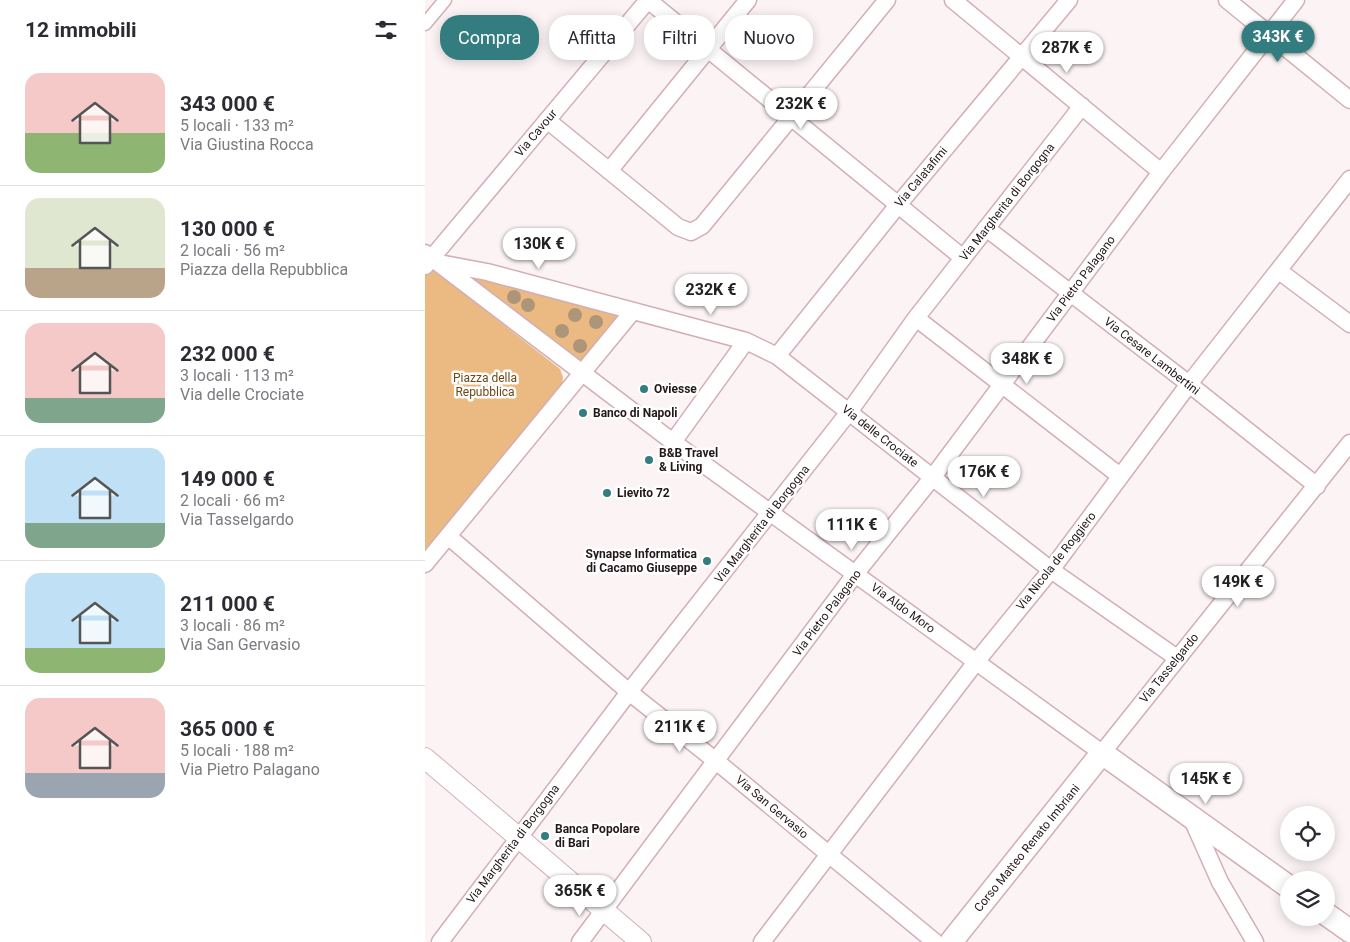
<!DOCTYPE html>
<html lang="it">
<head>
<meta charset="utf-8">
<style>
  :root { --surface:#fff; --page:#f7f7f7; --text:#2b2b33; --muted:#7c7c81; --line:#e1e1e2; --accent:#337c80 }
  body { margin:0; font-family:Roboto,sans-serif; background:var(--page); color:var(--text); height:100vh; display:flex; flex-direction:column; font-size:19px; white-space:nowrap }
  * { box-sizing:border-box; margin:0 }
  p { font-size:16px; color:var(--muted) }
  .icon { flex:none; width:28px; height:28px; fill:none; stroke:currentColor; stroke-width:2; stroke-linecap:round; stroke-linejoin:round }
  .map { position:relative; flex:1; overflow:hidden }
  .panel { display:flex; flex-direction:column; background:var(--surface); width:425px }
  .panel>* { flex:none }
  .hud { position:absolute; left:15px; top:15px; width:475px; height:45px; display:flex; gap:10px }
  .controls { position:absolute; left:855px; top:806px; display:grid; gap:10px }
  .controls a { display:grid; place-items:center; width:55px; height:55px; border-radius:50%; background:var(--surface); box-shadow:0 2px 12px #0003; font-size:25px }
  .price { position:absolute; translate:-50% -42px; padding:0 11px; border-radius:18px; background:#fff; color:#222; font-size:16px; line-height:32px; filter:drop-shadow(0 1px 2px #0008) }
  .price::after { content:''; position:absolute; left:50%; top:30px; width:15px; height:11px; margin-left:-8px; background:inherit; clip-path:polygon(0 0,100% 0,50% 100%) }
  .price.selected { background:var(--accent); color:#fff }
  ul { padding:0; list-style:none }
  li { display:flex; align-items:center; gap:15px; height:125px; padding:0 25px }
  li+li { border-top:1px solid var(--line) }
  li span { display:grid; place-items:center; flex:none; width:140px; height:100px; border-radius:15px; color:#555 }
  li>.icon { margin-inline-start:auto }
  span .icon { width:60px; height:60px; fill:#fffc; stroke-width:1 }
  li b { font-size:21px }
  h2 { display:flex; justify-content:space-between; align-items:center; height:60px; padding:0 25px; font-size:21px }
  .chip { padding:0 18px; border-radius:20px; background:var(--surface); box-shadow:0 2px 12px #0003; font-size:18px; line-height:45px }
  .chip.selected { background:var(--accent); color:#fff }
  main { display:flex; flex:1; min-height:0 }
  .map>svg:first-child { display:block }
</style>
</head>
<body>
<main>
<section class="panel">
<h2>12 immobili<svg class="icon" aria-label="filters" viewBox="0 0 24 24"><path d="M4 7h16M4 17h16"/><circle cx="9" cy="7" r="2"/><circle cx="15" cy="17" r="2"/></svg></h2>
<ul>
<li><span style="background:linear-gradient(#f6c9c9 60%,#8fb573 0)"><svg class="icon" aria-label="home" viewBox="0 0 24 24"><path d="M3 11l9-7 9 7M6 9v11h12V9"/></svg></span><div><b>343 000 €</b><p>5 locali · 133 m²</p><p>Via Giustina Rocca</p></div></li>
<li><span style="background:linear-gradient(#dfe7d0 70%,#b9a48a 0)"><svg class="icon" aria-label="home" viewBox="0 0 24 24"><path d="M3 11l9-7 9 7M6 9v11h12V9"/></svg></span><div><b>130 000 €</b><p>2 locali · 56 m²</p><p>Piazza della Repubblica</p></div></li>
<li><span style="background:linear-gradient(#f6c9c9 75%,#7fa58c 0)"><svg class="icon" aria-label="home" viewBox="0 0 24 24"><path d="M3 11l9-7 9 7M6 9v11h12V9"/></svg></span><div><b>232 000 €</b><p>3 locali · 113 m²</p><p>Via delle Crociate</p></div></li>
<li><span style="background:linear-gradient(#bfe0f5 75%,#7fa58c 0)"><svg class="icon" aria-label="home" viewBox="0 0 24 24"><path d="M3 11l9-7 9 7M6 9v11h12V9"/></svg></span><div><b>149 000 €</b><p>2 locali · 66 m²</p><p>Via Tasselgardo</p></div></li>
<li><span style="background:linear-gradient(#bfe0f5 75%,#8fb573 0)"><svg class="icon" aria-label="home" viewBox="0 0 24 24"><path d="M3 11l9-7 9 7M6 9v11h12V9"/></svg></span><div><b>211 000 €</b><p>3 locali · 86 m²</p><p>Via San Gervasio</p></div></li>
<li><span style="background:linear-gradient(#f6c9c9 75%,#9aa5b1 0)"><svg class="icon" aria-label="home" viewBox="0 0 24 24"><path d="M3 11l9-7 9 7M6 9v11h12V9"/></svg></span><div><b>365 000 €</b><p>5 locali · 188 m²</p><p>Via Pietro Palagano</p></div></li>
</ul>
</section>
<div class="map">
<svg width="925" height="942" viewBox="0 0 925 942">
  <rect width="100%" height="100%" fill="#fbf3f4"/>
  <!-- green -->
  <path fill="#ebba83" d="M 0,263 L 135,369 L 138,377 L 137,386 L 0,552 Z
    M 48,276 L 197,316 L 156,366 L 42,279 Z"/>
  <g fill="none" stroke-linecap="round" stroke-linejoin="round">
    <defs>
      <path id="pedestrian" d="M 0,24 L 20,0"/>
      <path id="minor" d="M 223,0 L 538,258
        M 528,0 L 736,172
        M 802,0 L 925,100
        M 122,120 L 253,227 L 266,232 L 277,226 L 462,0
        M 184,171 L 323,0
        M 561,228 L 764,384 L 892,486
        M 0,253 L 248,442 L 677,753 L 925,443
        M 14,263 L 62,272 L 321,341 L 352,356 L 626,570 L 752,658
        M 0,266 L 223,0
        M 854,271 L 925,324
        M 491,318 L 695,476
        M 352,356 L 473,205 L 644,0
        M 248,442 L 321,341
        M 23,536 L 204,692 L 291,761 L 510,942
        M 0,564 L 208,311
        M 766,817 L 795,882 L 830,942
        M 15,942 L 204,692 L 424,412 L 491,318 L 657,106
        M 155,942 L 431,573 L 507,478 L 736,172 L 871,0
        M 337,942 L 551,662 L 626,570 L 764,384 L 925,179"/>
      <path id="tertiary" d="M 0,758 L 216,942"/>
      <path id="secondary" d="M 901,914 L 925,931
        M 526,942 L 677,753 L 864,887"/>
    </defs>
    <!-- pedestrian casing -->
    <use href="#pedestrian" stroke="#d3aeb5" stroke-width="15"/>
    <!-- minor casing -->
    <use href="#minor" stroke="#d3aeb5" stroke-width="19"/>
    <!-- tertiary casing -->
    <use href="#tertiary" stroke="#d3aeb5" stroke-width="22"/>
    <!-- secondary casing -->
    <use href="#secondary" stroke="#d3aeb5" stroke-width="25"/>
    <!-- pedestrian -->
    <use href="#pedestrian" stroke="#fff" stroke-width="12"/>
    <!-- minor -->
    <use href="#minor" stroke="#fff" stroke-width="16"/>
    <!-- tertiary -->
    <use href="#tertiary" stroke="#fff" stroke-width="20"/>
    <!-- secondary -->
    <use href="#secondary" stroke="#fff" stroke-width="22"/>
  </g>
  <!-- trees -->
  <g fill="#ad957a">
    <circle cx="89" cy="297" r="7"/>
    <circle cx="103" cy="305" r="7"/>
    <circle cx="150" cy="315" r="7"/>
    <circle cx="171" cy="322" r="7"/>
    <circle cx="137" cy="331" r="7"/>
    <circle cx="155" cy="346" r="7"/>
  </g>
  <!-- markers -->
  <g fill="#337c80" stroke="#fff" stroke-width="2">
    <circle cx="219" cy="389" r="5"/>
    <circle cx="158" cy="413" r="5"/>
    <circle cx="224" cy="460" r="5"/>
    <circle cx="182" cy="493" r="5"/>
    <circle cx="282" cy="561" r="5"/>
    <circle cx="120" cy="836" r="5"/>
  </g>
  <g text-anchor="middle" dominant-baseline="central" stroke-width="5" stroke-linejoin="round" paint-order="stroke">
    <!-- street labels -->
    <g font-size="12" fill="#24171a" stroke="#fff">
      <text transform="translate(111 133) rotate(-50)">Via Cavour</text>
      <text transform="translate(496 177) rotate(-50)">Via Calatafimi</text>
      <text transform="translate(582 202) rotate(-52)">Via Margherita di Borgogna</text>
      <text transform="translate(656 279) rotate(-53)">Via Pietro Palagano</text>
      <text transform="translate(727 356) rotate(38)">Via Cesare Lambertini</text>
      <text transform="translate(455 436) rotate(38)">Via delle Crociate</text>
      <text transform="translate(337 524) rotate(-52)">Via Margherita di Borgogna</text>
      <text transform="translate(631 561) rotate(-52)">Via Nicola de Roggiero</text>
      <text transform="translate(478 608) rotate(36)">Via Aldo Moro</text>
      <text transform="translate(402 613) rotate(-53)">Via Pietro Palagano</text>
      <text transform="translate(744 668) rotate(-51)">Via Tasselgardo</text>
      <text transform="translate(347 807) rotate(40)">Via San Gervasio</text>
      <text transform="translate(88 844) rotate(-53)">Via Margherita di Borgogna</text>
      <text transform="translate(602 848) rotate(-51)">Corso Matteo Renato Imbriani</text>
    </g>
    <!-- park labels -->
    <g font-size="12" fill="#6d4816" stroke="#fff">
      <text x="60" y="378">Piazza della<tspan x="60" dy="14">Repubblica</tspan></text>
    </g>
    <!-- poi labels -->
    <g font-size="12" font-weight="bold" fill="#24171a" stroke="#fff" text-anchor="start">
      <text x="229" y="389">Oviesse</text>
      <text x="168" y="413">Banco di Napoli</text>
      <text x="234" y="453">B&amp;B Travel<tspan x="234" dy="14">&amp; Living</tspan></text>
      <text x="192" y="493">Lievito 72</text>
      <text x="272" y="554" text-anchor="end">Synapse Informatica<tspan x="272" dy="14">di Cacamo Giuseppe</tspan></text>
      <text x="130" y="829">Banca Popolare<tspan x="130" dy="14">di Bari</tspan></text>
    </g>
  </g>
</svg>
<div class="controls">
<a><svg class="icon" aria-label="locate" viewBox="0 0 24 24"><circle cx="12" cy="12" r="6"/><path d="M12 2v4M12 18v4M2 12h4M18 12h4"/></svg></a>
<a><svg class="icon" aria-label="layers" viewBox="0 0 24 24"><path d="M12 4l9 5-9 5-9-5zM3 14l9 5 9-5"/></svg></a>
</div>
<b class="price selected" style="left:853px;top:63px">343K €</b>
<b class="price" style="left:642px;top:74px">287K €</b>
<b class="price" style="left:376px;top:130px">232K €</b>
<b class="price" style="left:114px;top:270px">130K €</b>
<b class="price" style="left:286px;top:316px">232K €</b>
<b class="price" style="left:602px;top:385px">348K €</b>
<b class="price" style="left:559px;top:498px">176K €</b>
<b class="price" style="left:427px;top:551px">111K €</b>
<b class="price" style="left:813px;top:608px">149K €</b>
<b class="price" style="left:255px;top:753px">211K €</b>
<b class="price" style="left:781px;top:805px">145K €</b>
<b class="price" style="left:155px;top:917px">365K €</b>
<div class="hud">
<a class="chip selected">Compra</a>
<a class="chip">Affitta</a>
<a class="chip">Filtri</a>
<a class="chip">Nuovo</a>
</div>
</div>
</main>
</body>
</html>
